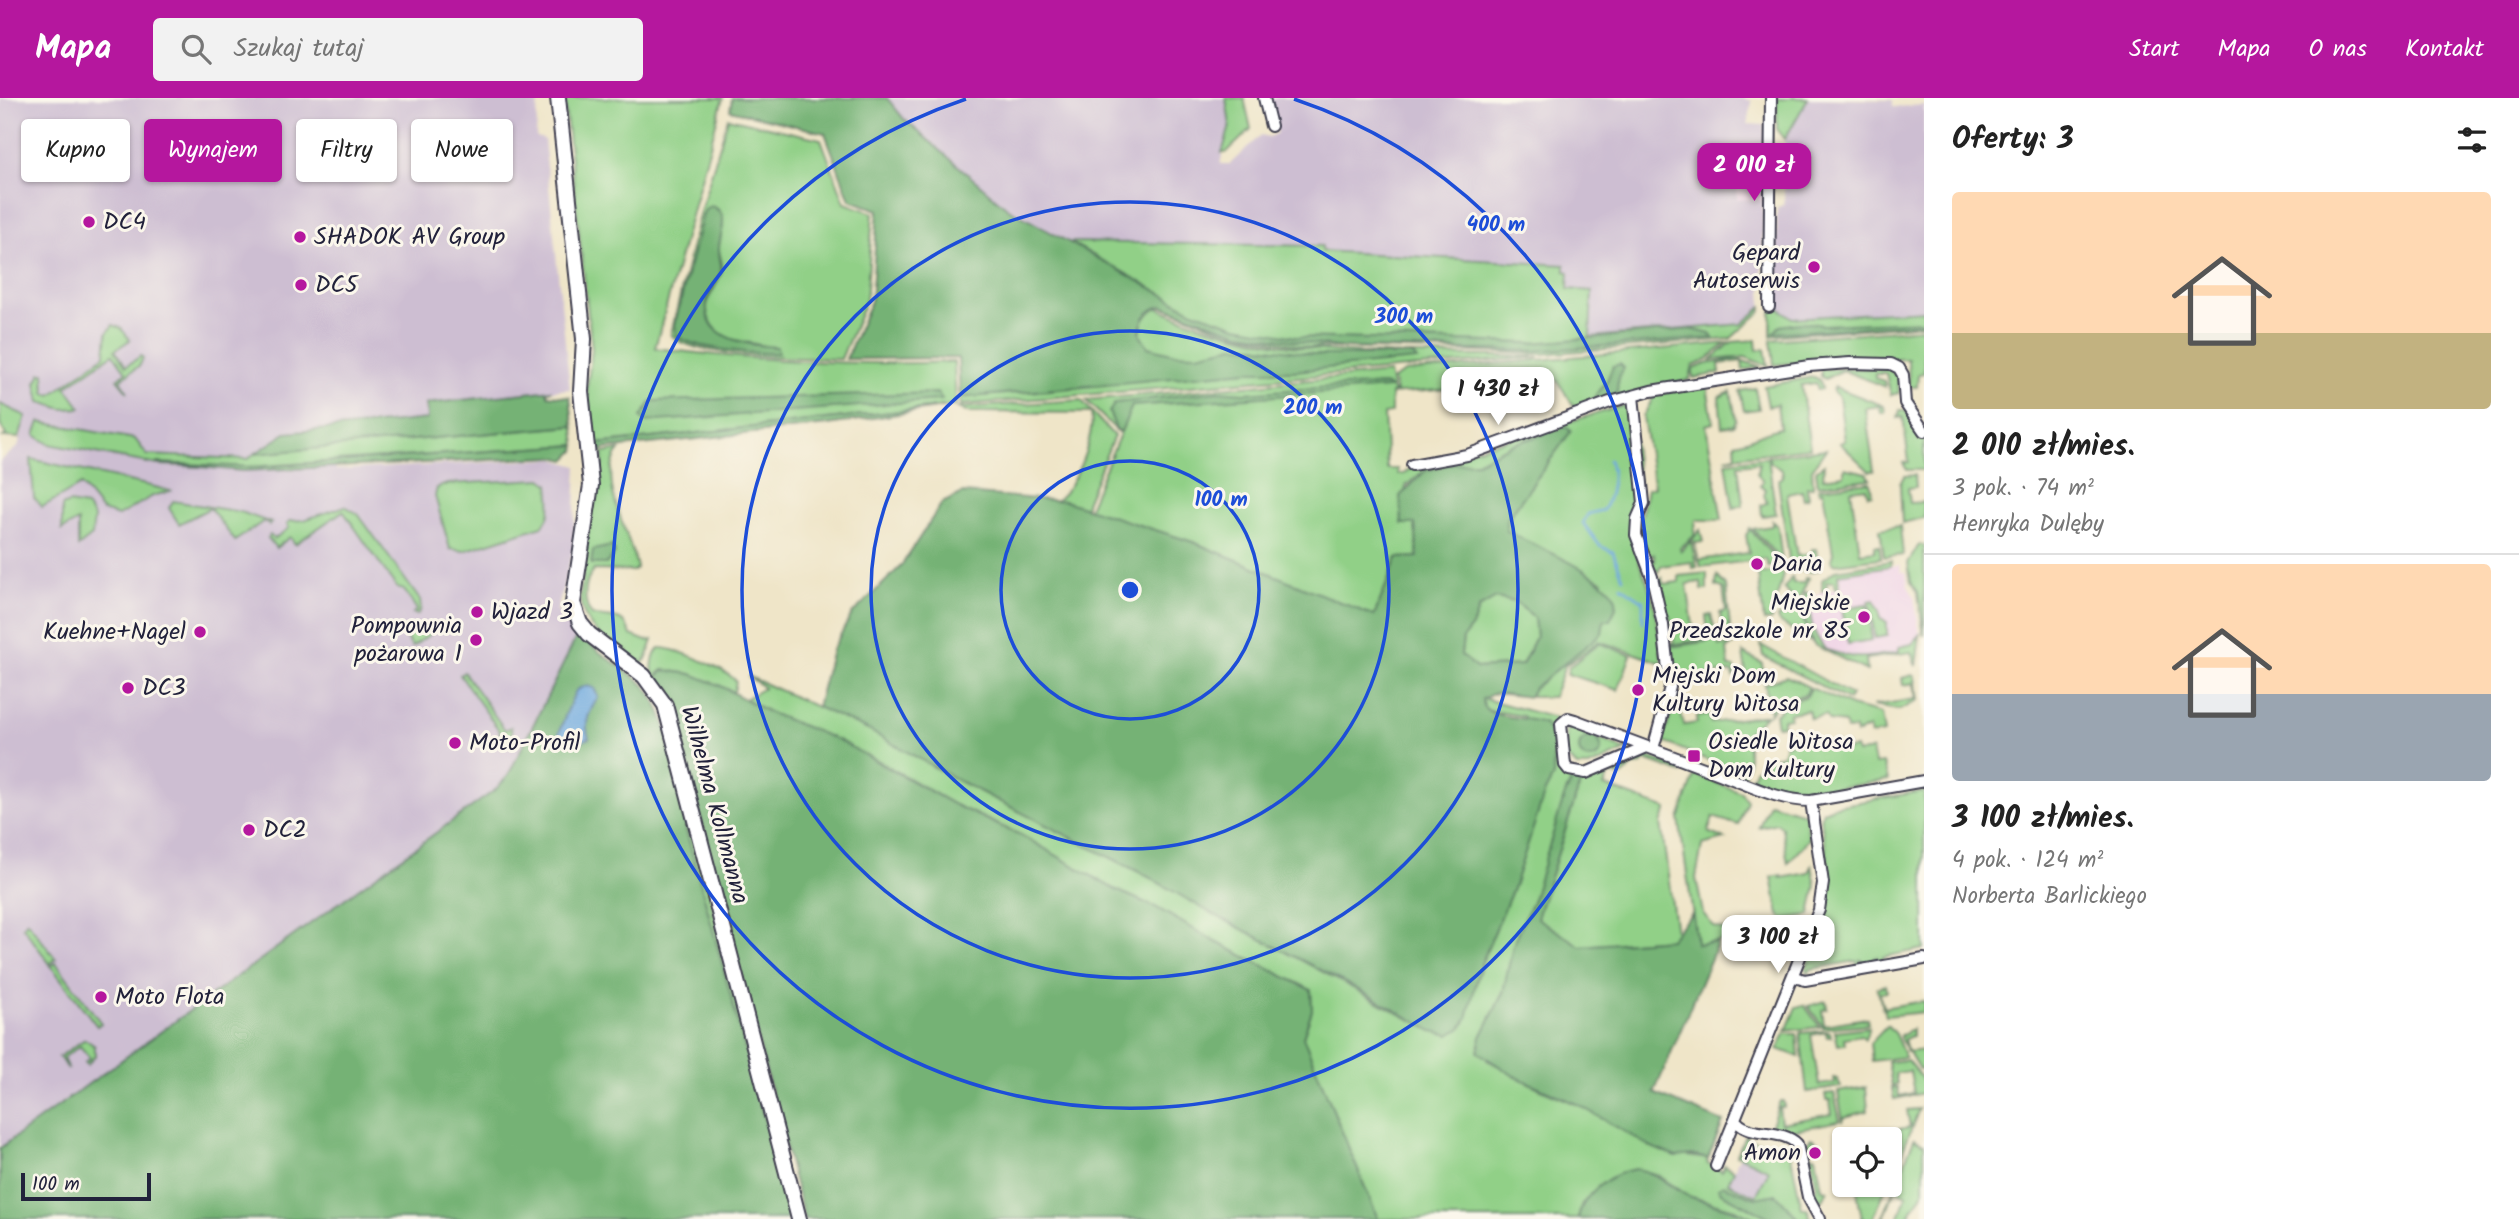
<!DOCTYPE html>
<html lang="pl">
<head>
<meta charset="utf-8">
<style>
  :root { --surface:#fff; --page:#f2f2f2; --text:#222; --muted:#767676; --line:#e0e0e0; --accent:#b5179e }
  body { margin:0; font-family:Kalam,sans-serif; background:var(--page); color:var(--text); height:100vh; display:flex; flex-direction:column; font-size:26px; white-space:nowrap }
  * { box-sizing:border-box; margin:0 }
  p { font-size:23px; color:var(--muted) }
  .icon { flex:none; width:38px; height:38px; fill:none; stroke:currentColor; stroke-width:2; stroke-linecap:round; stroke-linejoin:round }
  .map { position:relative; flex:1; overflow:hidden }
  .panel { display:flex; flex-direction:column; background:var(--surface); width:595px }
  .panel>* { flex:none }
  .top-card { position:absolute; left:21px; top:21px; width:665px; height:63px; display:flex; gap:14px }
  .tools { position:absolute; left:1832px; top:1029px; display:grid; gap:14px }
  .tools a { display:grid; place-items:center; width:70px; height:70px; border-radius:7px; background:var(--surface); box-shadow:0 2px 5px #0004; font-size:35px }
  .scale { position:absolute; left:21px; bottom:18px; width:130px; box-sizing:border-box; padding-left:7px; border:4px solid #22223b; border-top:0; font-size:19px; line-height:24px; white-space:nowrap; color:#22223b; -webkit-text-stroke:5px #fbf7ec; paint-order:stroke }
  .price { position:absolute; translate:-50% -60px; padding:0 16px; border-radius:14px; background:#fff; color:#222; font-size:23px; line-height:46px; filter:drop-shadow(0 2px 4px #0008) }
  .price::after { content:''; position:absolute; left:50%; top:42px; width:21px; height:16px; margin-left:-10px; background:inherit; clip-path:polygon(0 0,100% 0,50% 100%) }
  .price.current { background:var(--accent); color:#fff }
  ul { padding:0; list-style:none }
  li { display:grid; align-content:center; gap:14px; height:371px; padding:0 28px }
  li+li { border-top:2px solid var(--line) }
  li span { display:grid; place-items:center; height:217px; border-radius:7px; color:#555 }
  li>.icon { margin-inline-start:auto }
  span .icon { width:126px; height:126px; fill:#fffc; stroke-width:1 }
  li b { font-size:30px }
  h2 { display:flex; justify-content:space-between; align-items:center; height:84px; padding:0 28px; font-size:30px }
  .chip { padding:0 24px; border-radius:7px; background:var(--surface); box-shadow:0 2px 5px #0004; font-size:24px; line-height:63px }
  .chip.current { background:var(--accent); color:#fff }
  header { display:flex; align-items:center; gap:42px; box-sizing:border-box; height:98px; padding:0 35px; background:var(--accent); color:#fff }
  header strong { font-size:33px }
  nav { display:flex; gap:38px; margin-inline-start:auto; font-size:24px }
  .search { width:490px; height:63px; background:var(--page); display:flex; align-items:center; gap:18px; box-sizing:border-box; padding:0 24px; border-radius:7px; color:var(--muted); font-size:26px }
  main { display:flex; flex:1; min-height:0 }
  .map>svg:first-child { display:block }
</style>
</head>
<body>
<header>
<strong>Mapa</strong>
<div class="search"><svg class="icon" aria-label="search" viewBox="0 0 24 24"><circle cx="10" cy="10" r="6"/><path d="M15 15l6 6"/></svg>Szukaj tutaj</div>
<nav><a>Start</a><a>Mapa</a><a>O nas</a><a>Kontakt</a></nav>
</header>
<main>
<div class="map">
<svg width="1924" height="1121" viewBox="0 0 1924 1121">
  <rect width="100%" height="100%" fill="#fbf7ec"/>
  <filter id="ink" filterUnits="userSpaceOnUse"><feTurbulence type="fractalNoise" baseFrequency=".0143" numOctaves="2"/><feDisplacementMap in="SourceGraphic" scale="14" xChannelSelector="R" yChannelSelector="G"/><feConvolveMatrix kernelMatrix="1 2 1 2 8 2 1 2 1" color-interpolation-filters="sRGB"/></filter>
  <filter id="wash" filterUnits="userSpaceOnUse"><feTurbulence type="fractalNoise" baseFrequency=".00686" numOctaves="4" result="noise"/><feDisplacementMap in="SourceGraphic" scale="28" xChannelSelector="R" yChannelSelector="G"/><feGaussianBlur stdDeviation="1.57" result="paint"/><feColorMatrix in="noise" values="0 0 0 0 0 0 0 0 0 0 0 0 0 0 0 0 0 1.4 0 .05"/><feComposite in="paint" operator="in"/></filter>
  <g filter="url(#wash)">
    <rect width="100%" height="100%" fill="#efe5c8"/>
    <!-- built -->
    <path fill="#efd0e6" d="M 1737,85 L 1764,85 L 1763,102 L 1737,101 Z
      M 1900,467 L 1901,474 L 1906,474 L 1908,488 L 1914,498 L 1920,537 L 1915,544 L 1899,549 L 1899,554 L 1852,561 L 1825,551 L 1813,529 L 1809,508 L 1814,499 L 1822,493 L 1841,491 L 1839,476 Z"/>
    <!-- industrial -->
    <path fill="#cdbed2" d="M 0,0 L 538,0 L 536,39 L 544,41 L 570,291 L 427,306 L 428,321 L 334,330 L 336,372 L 554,361 L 577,368 L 573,452 L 557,513 L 568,519 L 579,534 L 508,678 L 493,695 L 0,1050 L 0,363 L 18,349 L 26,318 L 0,306 Z
      M 887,0 L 1226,0 L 1230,28 L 1220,66 L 1230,66 L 1261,37 L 1269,39 L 1277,35 L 1268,0 L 1741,0 L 1752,3 L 1748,26 L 1764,27 L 1764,85 L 1737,85 L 1737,101 L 1763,102 L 1762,209 L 1743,226 L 1590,239 L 1592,193 L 1568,191 L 1569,174 L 1564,173 L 1565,167 L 1322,153 L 1322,149 L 1070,144 L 1007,110 L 904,21 Z
      M 1808,0 L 1893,2 L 1893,9 L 1924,7 L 1924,212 L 1792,220 L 1777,209 L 1777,110 L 1784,106 L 1785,41 Z
      M 1740,1058 L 1769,1072 L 1757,1098 L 1728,1085 Z"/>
    <!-- green -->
    <path fill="#91d087" stroke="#5a7961" stroke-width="2" fill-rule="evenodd" d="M 564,0 L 723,0 L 655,250 C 755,263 853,268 954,264 L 956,307 L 596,346 L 587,290 L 592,251 Z
      M 1226,0 L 1244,0 L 1251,31 L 1226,55 L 1222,55 L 1230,28 Z
      M 1777,0 L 1808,0 L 1785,41 L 1777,31 Z
      M 728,20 L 821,41 L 845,105 L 873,115 L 866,202 L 841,261 C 812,260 683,260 671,236 L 699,117 ZM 718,112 C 727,127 721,133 719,148 C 718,156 723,162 722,170 C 720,192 693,206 716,231 C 732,249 760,240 775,255 L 713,248 L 679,240 L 675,225 L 696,149 Z
      M 1070,144 L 1322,148 L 1322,153 L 1565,167 L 1565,173 L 1569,174 L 1568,191 L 1592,193 L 1590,239 L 1742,226 L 1762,209 L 1762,213 L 1730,241 L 1544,256 L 1307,249 L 1229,234 L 1161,208 L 1189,211 Z
      M 1156,209 C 1278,266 1408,255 1540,259 L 961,307 L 960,300 L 1117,286 L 1140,237 L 1143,221 Z
      M 1777,209 L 1792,220 L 1924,212 L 1924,226 L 1771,238 L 1771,215 Z
      M 113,227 L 121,230 L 130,242 L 115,252 L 126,268 L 141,258 L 143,260 L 140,267 L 120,282 L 128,294 L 117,281 L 126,274 L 113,256 L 66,289 L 81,310 L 63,311 L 40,304 L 36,285 L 41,275 L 44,275 L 45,295 L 51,297 L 105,257 L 107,235 Z
      M 1924,230 L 1924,275 L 1918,276 L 1917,289 L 1909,289 L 1908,261 L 1822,262 L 1774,267 L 1771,242 Z
      M 1756,242 L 1757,252 L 1765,251 L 1768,268 L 1745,259 L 1711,262 L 1732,244 Z
      M 1727,245 L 1705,263 L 1693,268 L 1689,282 L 1655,288 L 1577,314 L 1557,282 L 1391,296 L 1391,315 L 1384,316 L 1387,371 L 1398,371 L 1398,376 L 1404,376 L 1412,369 L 1630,306 L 1640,404 C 1617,436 1649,476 1655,510 C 1658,528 1660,547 1662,565 L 1599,543 L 1565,568 L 1553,599 L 1529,599 L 1534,590 L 1602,535 L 1603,483 L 1517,439 L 1507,433 L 1506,423 L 1571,333 L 1567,331 L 1527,341 L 1477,364 L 1452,365 L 1420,376 L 1406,388 L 1402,426 L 1415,426 L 1418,459 L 1397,460 L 1374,518 L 1193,444 L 1088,412 L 1120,336 L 1086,302 L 1389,275 L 1393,294 L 1396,294 L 1393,281 L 1405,274 Z
      M 1737,261 L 1761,269 L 1743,272 L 1742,263 L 1719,266 L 1720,275 L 1693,280 L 1693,271 L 1706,266 Z
      M 1888,270 L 1898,279 L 1899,295 L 1891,297 L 1886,276 L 1875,276 L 1875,280 L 1884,283 L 1885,289 L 1842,272 L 1825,281 L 1821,278 L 1821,271 Z
      M 1814,279 L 1820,282 L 1822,291 L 1818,292 L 1816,285 L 1801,287 L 1810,350 L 1725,360 L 1736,358 L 1735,345 C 1753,342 1761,334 1780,330 L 1777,306 L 1768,308 L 1764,288 Z
      M 1707,288 L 1713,325 L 1706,327 L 1722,422 L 1696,422 L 1694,438 L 1680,450 L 1681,453 L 1691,443 L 1697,469 L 1693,470 L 1692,464 L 1661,468 L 1658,474 L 1649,461 L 1655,463 L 1654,456 L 1645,459 L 1639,432 L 1647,391 L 1654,389 L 1643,319 L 1655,296 Z
      M 1835,289 L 1884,308 L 1885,315 L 1881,315 L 1880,308 L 1865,310 L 1874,373 L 1869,373 L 1840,345 L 1845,343 L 1839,299 L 1833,292 Z
      M 1755,290 L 1759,311 L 1744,313 L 1740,293 Z
      M 1731,294 L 1736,321 L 1734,327 L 1722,329 L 1719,299 Z
      M 1081,302 L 1114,338 L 1086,405 L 1086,412 L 1056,402 C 1075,391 1096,335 1091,315 L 966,314 L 958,310 Z
      M 0,306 L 26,318 L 19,340 L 3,339 L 6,337 L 0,327 Z
      M 1900,312 L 1905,312 L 1924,340 L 1924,372 L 1907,372 L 1903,365 L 1909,364 L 1903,319 L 1898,320 Z
      M 40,324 L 135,341 L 147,357 L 248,361 L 254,356 L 572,328 L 573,324 L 576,347 L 232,370 L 158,367 L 49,346 L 35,337 Z
      M 1826,351 L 1812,371 L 1813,389 L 1807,389 L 1808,400 L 1804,401 L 1802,393 L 1787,396 L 1797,458 L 1812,456 L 1812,451 L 1816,451 L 1819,472 C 1808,477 1794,472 1789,461 L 1778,382 L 1783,379 L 1782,372 L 1770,364 L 1769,358 Z
      M 620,352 C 595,381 631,437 637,470 L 633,473 L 594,472 C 584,483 582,506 592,517 C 612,522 624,515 631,537 L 646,543 L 653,542 L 647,560 L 641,567 C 616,549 583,534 580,500 L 596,373 L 602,369 L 603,355 Z
      M 1768,359 L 1776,416 L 1762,418 L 1761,407 L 1767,405 L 1764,397 L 1766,391 L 1760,387 L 1763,383 L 1757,375 L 1759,365 L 1738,367 L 1743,407 L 1733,410 L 1726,364 Z
      M 31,361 L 155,389 L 170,393 L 153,398 L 118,418 L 102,413 L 81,387 L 42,409 L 34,400 Z
      M 1824,366 L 1823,380 L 1844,377 L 1844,370 L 1867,375 L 1870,381 L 1818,387 L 1816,372 Z
      M 1915,377 L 1916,389 L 1908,390 L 1910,405 L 1924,404 L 1924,420 L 1902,425 L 1900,386 L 1904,378 Z
      M 542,381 L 549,386 C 550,401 554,416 542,428 L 464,453 L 450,451 L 435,398 L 437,390 L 447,386 Z
      M 1870,384 L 1872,396 L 1868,397 L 1866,390 L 1851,392 L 1860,455 L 1875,453 L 1875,448 L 1879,447 L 1881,460 L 1834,466 L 1831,462 L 1833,455 L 1823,393 L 1819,394 L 1818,390 Z
      M 173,403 L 241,414 L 271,425 L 269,427 L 264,423 L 235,443 L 210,410 L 179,426 L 169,410 Z
      M 69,405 L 86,408 L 94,419 L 92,438 L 78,449 L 78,423 L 62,432 L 62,408 Z
      M 345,408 L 358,416 L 420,502 L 421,511 L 417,517 L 413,515 L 417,512 L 404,492 L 397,490 L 343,413 L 295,446 L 290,439 L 276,450 L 268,440 L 270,437 L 274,441 L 289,430 L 287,426 L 290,423 L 304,422 Z
      M 1772,423 L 1778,429 L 1782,464 L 1753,431 L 1772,428 Z
      M 1900,428 L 1903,457 L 1884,459 L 1880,431 Z
      M 1750,431 L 1780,466 L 1768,469 L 1766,461 L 1701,469 L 1693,441 L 1700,432 L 1703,444 L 1695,445 L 1698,462 L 1749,455 L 1746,437 Z
      M 1919,447 L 1924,447 L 1924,538 L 1918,494 L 1911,484 L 1908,465 Z
      M 1891,463 L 1891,468 L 1838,476 L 1839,491 L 1836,491 L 1834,483 L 1826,484 L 1827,492 L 1822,493 L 1822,482 L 1836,472 Z
      M 1780,472 L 1783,477 L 1771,522 L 1764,523 L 1758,476 Z
      M 1707,475 L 1707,492 L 1702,492 L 1701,484 L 1687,486 L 1694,535 L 1708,534 L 1706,518 L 1711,517 L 1717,540 L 1668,547 L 1674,543 L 1670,518 L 1664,518 L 1659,482 L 1662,480 L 1663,486 L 1679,484 L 1679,478 Z
      M 1717,478 L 1726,488 L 1731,541 L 1723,538 L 1720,515 L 1726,513 L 1723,490 L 1716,488 Z
      M 1792,479 L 1793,485 L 1804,485 L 1805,480 L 1809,480 L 1799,501 L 1794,502 L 1784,490 Z
      M 1806,494 L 1814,499 C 1805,517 1814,537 1825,551 C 1857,563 1866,560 1899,554 L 1899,549 L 1912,546 L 1920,537 L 1916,568 L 1911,554 L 1866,561 L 1867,573 L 1814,547 C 1808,529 1797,510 1806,494 Z
      M 1496,500 L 1515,504 L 1534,519 L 1536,539 L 1522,567 L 1476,570 L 1461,557 L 1463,540 L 1472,528 L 1479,510 Z
      M 1874,502 L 1880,512 L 1880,521 L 1887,524 L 1887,538 L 1875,540 L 1869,503 Z
      M 1867,506 L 1872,542 L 1848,546 L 1842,510 Z
      M 1794,512 L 1800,513 L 1811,544 L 1779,524 L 1778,519 Z
      M 432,528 L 437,531 L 412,549 L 405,538 Z
      M 1718,542 L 1719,548 L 1733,547 L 1727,551 L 1729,569 L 1735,569 L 1735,577 L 1733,579 L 1732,574 L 1680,579 L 1679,584 L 1669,549 Z
      M 1599,545 L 1631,557 L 1618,592 L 1567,576 L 1569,569 Z
      M 1761,547 L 1851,597 L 1848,602 L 1763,558 Z
      M 659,550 C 675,549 725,571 736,583 L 734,594 L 691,576 L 663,572 L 657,577 L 657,584 C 650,574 651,560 659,550 Z
      M 1743,555 L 1762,565 L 1764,584 L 1761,578 L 1751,578 L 1746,575 Z
      M 464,574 L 505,632 L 511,629 L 512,638 L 504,645 L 496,639 L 501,635 L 460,577 Z
      M 1912,577 L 1915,579 L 1918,602 L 1900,612 L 1872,608 L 1916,601 L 1914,585 L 1903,587 L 1902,580 Z
      M 748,578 L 868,632 L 961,684 L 1145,777 L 1413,923 L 1465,925 L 1481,866 L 1514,788 L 1544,694 L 1553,679 L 1554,643 L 1523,618 L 1485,612 L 1482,600 L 1555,620 C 1562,637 1550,674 1573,680 L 1567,691 L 1534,801 L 1513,848 L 1503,895 L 1481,939 L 1487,962 C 1505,970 1521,982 1539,990 C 1556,998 1573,1004 1589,1012 C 1636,1037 1652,1055 1708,1061 L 1707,1065 L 1722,1073 L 1724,1067 L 1734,1072 L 1728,1085 L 1756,1098 L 1769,1072 L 1737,1057 L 1746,1035 L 1747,1041 L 1786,1049 L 1787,1045 L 1794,1050 L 1790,1054 L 1802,1110 L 1807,1110 L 1811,1121 L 1756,1121 L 1735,1111 L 1688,1098 L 1656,1076 L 1636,1071 L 1596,1091 L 1582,1106 L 1578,1121 L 1378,1121 L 1303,939 L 1312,912 L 1311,892 L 1216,844 L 1155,809 L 1114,791 L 1021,737 L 955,707 L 877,662 L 776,618 L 745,601 L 764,590 Z
      M 1786,578 L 1809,589 L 1806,596 L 1776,605 L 1770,615 L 1765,586 Z
      M 1811,590 L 1851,608 L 1881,616 L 1884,635 L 1871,637 L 1869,630 L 1856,636 L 1855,631 L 1847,632 L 1845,625 L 1829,623 L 1826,617 L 1810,620 L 1808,612 L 1790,615 L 1790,620 L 1783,621 L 1783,627 L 1777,628 L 1775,616 L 1789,604 L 1807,598 Z
      M 1676,594 L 1684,627 L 1697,625 L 1697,619 L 1709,617 L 1711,625 L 1767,617 L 1748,634 L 1748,667 L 1744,677 L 1659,642 L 1662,629 L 1667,630 L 1675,601 L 1670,599 Z
      M 1572,629 L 1623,651 L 1631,650 L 1589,669 L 1577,669 L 1567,659 L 1566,633 Z
      M 1811,636 L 1821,648 L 1837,644 L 1839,648 L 1847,647 L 1848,652 L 1855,650 L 1857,655 L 1872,652 L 1875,666 L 1883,665 L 1888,682 C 1837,690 1801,699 1751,680 L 1756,670 L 1767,668 L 1766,661 L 1782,657 L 1785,646 L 1795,644 L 1796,639 Z
      M 1643,657 L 1679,670 L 1681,675 L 1645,662 L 1642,667 L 1633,668 L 1621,679 L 1609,676 L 1604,688 L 1667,711 L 1661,725 L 1676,835 L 1670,841 L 1579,848 L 1537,820 L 1581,683 Z
      M 1695,677 L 1741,694 L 1747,703 L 1738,727 L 1713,719 L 1708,734 L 1725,741 L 1702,747 L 1696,780 L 1703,815 L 1714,829 L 1727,833 L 1808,824 L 1801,846 L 1775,836 L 1697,846 L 1679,721 Z
      M 681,688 L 794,1121 L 791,1121 L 686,732 Z
      M 1924,693 L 1924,851 L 1883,859 L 1884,864 L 1869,867 L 1878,858 L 1867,865 L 1859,861 L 1865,868 L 1858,869 L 1856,863 L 1811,871 L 1808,876 L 1806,870 L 1824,822 L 1831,782 L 1821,722 L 1823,713 L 1836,708 Z
      M 1769,705 L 1805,715 L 1809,741 L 1788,765 L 1782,730 L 1777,725 L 1759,729 Z
      M 1812,768 L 1816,787 L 1810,817 L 1784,821 L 1779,817 L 1772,779 L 1782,777 L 1781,780 L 1809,775 Z
      M 27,823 L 56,861 L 50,866 L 23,829 Z
      M 56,865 L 101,925 L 97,928 L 51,868 Z
      M 1886,887 L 1887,893 L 1879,895 L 1882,910 L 1924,903 L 1924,914 L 1886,918 L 1877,890 Z
      M 1826,903 L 1827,911 L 1822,912 L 1824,927 L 1867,920 L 1868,926 L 1824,930 L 1808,908 Z
      M 1804,907 L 1820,929 L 1786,933 L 1796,909 Z
      M 1887,927 L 1895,936 L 1905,959 L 1872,963 L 1870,945 Z
      M 1869,929 L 1865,941 L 1861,937 L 1844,940 L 1845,946 L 1838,947 L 1835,933 Z
      M 1912,931 L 1912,938 L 1904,940 L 1907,954 L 1924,952 L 1924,971 L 1919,971 L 1900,940 L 1900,937 Z
      M 1823,933 L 1830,934 L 1831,939 L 1827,939 L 1826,934 L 1811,937 L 1819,987 L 1835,985 L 1834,980 L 1837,980 L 1841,989 L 1807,994 L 1800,935 Z
      M 1785,936 L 1797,936 L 1799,959 L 1778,951 Z
      M 85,941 L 95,948 L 95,958 L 87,967 L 85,964 L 90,960 L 80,948 L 63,960 L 68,972 L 59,959 Z
      M 1907,962 L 1924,983 L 1924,995 L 1894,1001 L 1892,990 L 1897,990 L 1899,998 L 1914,995 L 1910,973 L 1895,975 L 1897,987 L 1892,988 L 1888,964 Z
      M 1866,989 L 1868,1013 L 1844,1019 L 1843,1024 L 1838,994 Z
      M 1834,995 L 1840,1023 L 1792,1032 L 1770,1029 L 1780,1003 L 1783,1003 L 1784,1009 L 1779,1010 L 1781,1025 L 1832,1016 L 1830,1002 L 1826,1002 L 1825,996 Z
      M 1919,1011 L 1896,1070 L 1890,1070 L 1890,1048 L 1902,1046 L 1899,1031 L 1910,1029 L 1907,1012 Z
      M 1811,1040 L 1820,1045 L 1821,1048 L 1810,1051 L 1812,1058 L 1816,1058 L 1822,1091 L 1828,1092 L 1822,1103 L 1812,1100 L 1812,1093 L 1817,1092 L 1810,1051 L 1804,1049 Z
      M 1914,1041 L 1924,1046 L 1924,1092 L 1907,1121 L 1898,1121 L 1907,1097 L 1895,1092 L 1884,1119 L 1887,1121 L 1882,1121 Z
      M 1856,1087 L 1887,1087 L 1873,1121 L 1862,1121 Z"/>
    <!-- forest -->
    <path fill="#74b274" stroke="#4b6a58" stroke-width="2" fill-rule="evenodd" d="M 732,0 L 887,0 L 904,21 L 1007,110 L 1193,213 L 1237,228 L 1296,239 L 1532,245 L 1691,231 L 1710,236 L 1713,240 L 1536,253 L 1343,250 L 1240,235 L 1162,208 C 1147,212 1140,221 1140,237 L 1148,249 L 1172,255 L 1197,256 L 1234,248 L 1254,248 L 1321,257 L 1413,257 L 1417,262 L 1294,273 L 1248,273 L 960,300 L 958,260 L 846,261 L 871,203 L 878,112 L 850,102 L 825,35 L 730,12 Z
      M 712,108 C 732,117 719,135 719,150 C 718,160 724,167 720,177 C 715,187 708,195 707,206 C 704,243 751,247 777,249 L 779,255 C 758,256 689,251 676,237 L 675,225 L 703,116 L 706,110 Z
      M 1924,223 L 1924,226 L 1773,235 L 1780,228 L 1804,224 L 1822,227 Z
      M 1620,266 L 1624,270 L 1618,281 L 1617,295 L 1596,304 L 1595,298 L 1606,285 L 1613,268 Z
      M 1345,288 L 1386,287 L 1390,290 L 1132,308 L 1121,334 L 1116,331 L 1109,314 L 1115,305 L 1218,293 L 1245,295 Z
      M 552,292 L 547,293 L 548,297 L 570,299 L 573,328 L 254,356 L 286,335 L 427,321 L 426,306 Z
      M 937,295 L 942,302 L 645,324 L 641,319 L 652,303 Z
      M 956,307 L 828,327 L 604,351 L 598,356 L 596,369 L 596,346 Z
      M 1566,329 L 1571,333 L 1506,423 L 1507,433 C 1531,447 1610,477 1616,502 C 1618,510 1613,515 1610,522 L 1604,522 L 1602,535 L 1534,590 L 1529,599 L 1495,595 L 1482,601 L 1483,608 C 1496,623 1527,617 1545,626 L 1554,643 L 1553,679 L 1545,694 L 1514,788 L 1481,866 L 1467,920 L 1461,930 L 1450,937 L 1432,933 L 1376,901 L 1211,815 L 1145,777 L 961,684 L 868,632 L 817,609 L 832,552 L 852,516 L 901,468 L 942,405 L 963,395 L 1065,403 L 1193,444 L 1374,518 L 1397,460 L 1418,459 L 1415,426 L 1402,426 L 1400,398 L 1425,373 L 1452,365 L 1477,364 L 1510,347 ZM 1496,500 L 1515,504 L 1534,519 L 1536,539 L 1522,567 L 1476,570 L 1461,557 L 1463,540 L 1472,528 L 1479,510 Z
      M 576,347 L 575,353 L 566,362 L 554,359 L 243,373 L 156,365 L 257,369 Z
      M 612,448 L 615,455 L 606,466 L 591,466 L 593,452 Z
      M 579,534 C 596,556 621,567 642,585 C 672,612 679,694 686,732 L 791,1121 L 0,1121 L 0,1050 L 495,692 L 508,678 Z
      M 663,572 L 691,576 L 719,587 L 768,614 L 838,642 L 955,707 L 1028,741 L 1114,791 L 1155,809 L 1216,844 L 1311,892 L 1312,912 L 1303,939 L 1378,1121 L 804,1121 L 674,617 L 668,598 L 656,581 Z
      M1579 650a11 11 0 1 1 22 0a11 11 0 1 1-22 0Z
      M 1573,680 L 1587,680 L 1581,683 L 1537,820 L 1580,848 L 1670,841 L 1692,815 L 1697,846 L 1718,844 L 1654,995 L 1723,1024 L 1708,1061 L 1693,1057 L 1676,1059 L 1649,1048 L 1577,1006 L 1514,978 L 1478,954 L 1481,939 L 1503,895 L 1513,848 L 1533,801 L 1564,699 Z
      M 1636,1071 C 1659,1074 1671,1092 1691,1099 C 1713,1107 1735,1110 1756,1121 L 1578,1121 C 1582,1096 1611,1074 1636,1071 Z
      M 1723,1087 L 1755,1100 L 1776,1096 L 1799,1121 L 1772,1121 L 1721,1095 L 1718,1090 Z"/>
    <!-- water -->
    <path fill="#6ea9de" stroke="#48668c" stroke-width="2" d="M 587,588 L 594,590 L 598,599 C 590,614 583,623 589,640 L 583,643 L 563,642 L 559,636 C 559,633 574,595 576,593 C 579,590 583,589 587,588 Z"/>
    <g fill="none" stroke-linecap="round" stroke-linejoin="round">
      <!-- stream -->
      <path stroke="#6ea9de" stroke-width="2.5" d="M 1609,362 C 1615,375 1611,399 1603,412 L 1588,416 L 1583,425 L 1600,448 L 1613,454 L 1623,480
        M 1621,488 L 1643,503 L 1643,524"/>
    </g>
  </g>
  <g filter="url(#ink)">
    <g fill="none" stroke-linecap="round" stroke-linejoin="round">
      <defs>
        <path id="street" d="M 1264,0 L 1271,28
          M 1769,209 L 1771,0
          M 1633,298 L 1644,405 L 1637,421 L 1636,437 L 1652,479 L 1663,527 L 1670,589 L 1653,651
          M 1412,367 L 1467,357 L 1610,304 L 1651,293 L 1809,268 L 1850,265 L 1891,266 L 1899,270 L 1903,277 L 1905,305 L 1924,333
          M 1647,649 L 1586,675 L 1569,672 L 1565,667 L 1561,626 L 1568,620 L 1575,622 C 1622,640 1670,657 1717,675 C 1747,686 1778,703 1811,703 L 1924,683
          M 1794,879 L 1805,882 L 1924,861
          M 1737,1024 C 1752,1040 1781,1030 1797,1046 L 1808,1099 L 1820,1121
          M 1716,1068 L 1819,812 L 1823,785 L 1811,703"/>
        <path id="secondary" d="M 558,0 L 584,241 L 581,293 L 591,387 L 573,505 L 580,525 L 589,536 L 644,578 L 665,607 L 799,1121"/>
      </defs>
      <!-- street casing -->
      <use href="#street" stroke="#413f50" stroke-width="14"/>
      <!-- secondary casing -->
      <use href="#secondary" stroke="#413f50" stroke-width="18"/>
      <!-- street -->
      <use href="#street" stroke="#fff" stroke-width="10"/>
      <!-- secondary -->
      <use href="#secondary" stroke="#fff" stroke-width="14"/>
    </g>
  </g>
  <!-- distance rings -->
  <g fill="none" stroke="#1d4ed8" stroke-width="3.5">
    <circle cx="1130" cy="492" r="129"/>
    <circle cx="1130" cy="492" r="259"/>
    <circle cx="1130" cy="492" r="388"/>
    <path d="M1294 1A518 518 0 1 1 966 1"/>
  </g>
  <!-- markers -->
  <g fill="#b5179e" stroke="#fbf7ec" stroke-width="2.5">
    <circle cx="89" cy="124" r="7"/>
    <circle cx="300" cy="139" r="7"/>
    <circle cx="1814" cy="169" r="7"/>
    <circle cx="301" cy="187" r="7"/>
    <circle cx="1757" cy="466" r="7"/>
    <circle cx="477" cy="514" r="7"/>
    <circle cx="1864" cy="519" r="7"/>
    <circle cx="200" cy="534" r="7"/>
    <circle cx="476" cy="542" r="7"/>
    <circle cx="128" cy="590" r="7"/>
    <circle cx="1638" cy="592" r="7"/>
    <circle cx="455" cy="645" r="7"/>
    <rect x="1687" y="651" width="14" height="14" rx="3.5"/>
    <circle cx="249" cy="732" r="7"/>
    <circle cx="101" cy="899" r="7"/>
    <circle cx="1815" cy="1055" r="7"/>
  </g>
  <g text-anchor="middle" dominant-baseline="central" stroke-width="6" stroke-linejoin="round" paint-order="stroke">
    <!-- poi labels -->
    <g font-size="24" fill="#22223b" stroke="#fbf7ec" text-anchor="start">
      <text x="103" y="124">DC4</text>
      <text x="314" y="139">SHADOK AV Group</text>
      <text x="1800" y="155" text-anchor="end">Gepard<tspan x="1800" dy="28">Autoserwis</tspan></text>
      <text x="315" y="187">DC5</text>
      <text x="1771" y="466">Daria</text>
      <text x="1850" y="505" text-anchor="end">Miejskie<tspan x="1850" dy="28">Przedszkole nr 85</tspan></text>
      <text x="491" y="514">Wjazd 3</text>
      <text x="462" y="528" text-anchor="end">Pompownia<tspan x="462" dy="28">pożarowa 1</tspan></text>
      <text x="186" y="534" text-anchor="end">Kuehne+Nagel</text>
      <text x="1652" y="578">Miejski Dom<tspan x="1652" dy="28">Kultury Witosa</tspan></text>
      <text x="142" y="590">DC3</text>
      <text x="1708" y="644">Osiedle Witosa<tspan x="1708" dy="28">Dom Kultury</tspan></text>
      <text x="469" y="645">Moto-Profil</text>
      <text x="263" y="732">DC2</text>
      <text x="115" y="899">Moto Flota</text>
      <text x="1801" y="1055" text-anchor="end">Amon</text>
    </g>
    <!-- street labels -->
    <g font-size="24" fill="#22223b" stroke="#fbf7ec">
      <text transform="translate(714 707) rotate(75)">Wilhelma Kollmanna</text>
    </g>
  </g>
  <circle cx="1130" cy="492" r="10" fill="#1d4ed8" stroke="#fbf7ec" stroke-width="3.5"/>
  <g font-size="21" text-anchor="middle" font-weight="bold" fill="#1d4ed8" stroke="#fbf7ec" stroke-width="6" stroke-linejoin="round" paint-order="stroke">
    <text x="1496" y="133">400 m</text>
    <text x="1404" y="225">300 m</text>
    <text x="1313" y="316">200 m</text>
    <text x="1221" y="408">100 m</text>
  </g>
</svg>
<div class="tools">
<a><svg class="icon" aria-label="locate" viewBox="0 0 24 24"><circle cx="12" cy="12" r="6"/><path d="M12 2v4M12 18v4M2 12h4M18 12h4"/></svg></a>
</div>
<div class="scale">100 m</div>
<b class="price current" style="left:1754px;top:105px">2 010 zł</b>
<b class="price" style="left:1498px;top:329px">1 430 zł</b>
<b class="price" style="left:1778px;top:877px">3 100 zł</b>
<div class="top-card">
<a class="chip">Kupno</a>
<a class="chip current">Wynajem</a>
<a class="chip">Filtry</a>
<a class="chip">Nowe</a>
</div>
</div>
<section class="panel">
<h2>Oferty: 3<svg class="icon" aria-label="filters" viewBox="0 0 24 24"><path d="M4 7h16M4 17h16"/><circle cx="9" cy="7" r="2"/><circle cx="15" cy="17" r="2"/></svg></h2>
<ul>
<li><span style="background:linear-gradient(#ffd9b3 65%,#c2b280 0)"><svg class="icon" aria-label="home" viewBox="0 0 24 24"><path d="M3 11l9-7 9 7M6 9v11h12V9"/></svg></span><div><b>2 010 zł/mies.</b><p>3 pok. · 74 m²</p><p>Henryka Dulęby</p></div></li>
<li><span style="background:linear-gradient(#ffd9b3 60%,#9aa5b1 0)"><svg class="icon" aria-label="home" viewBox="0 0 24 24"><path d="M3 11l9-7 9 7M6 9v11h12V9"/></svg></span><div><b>3 100 zł/mies.</b><p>4 pok. · 124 m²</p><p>Norberta Barlickiego</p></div></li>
</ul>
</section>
</main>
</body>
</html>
